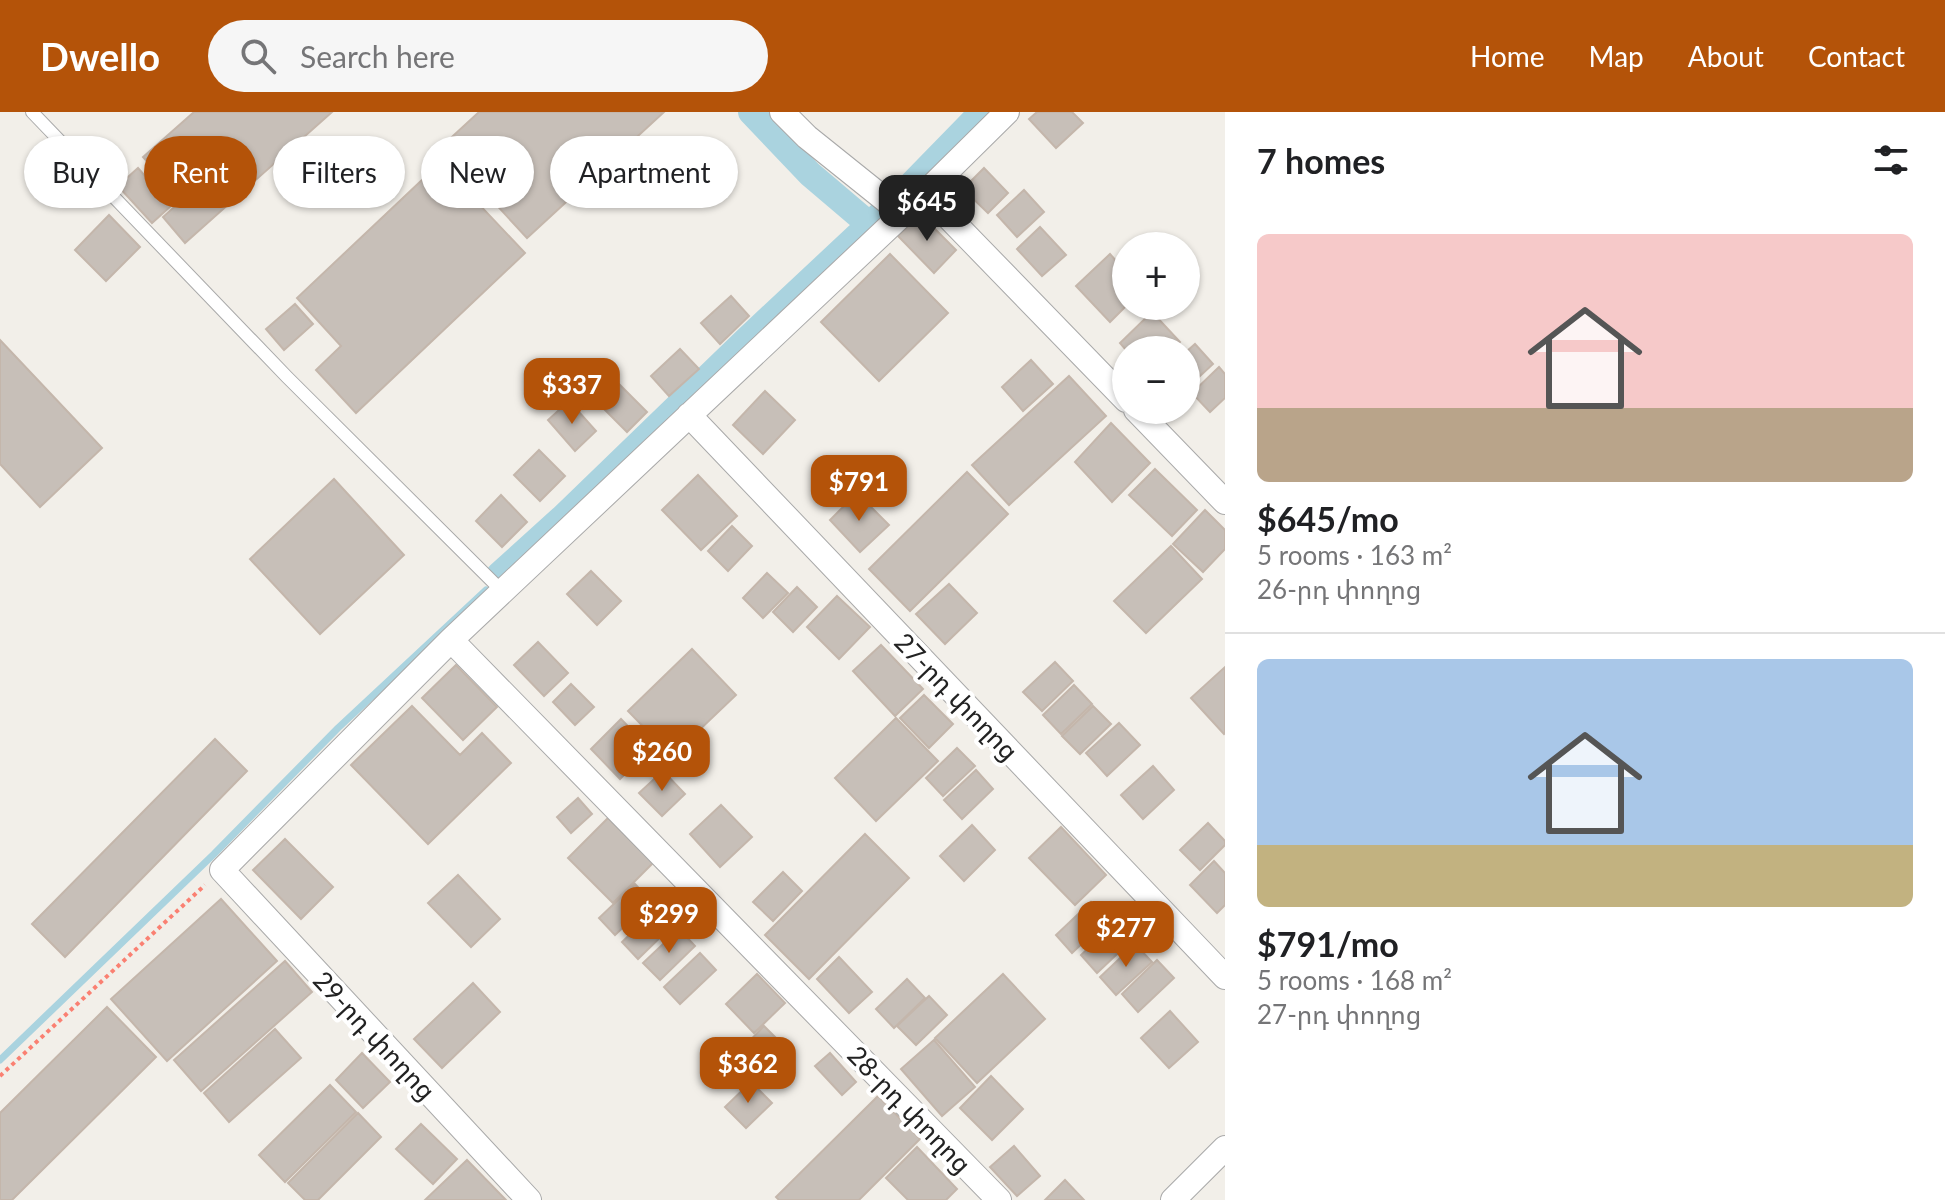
<!DOCTYPE html>
<html lang="en">
<head>
<meta charset="utf-8">
<style>
  :root { --surface:#fff; --page:#f6f6f6; --text:#202124; --muted:#757577; --line:#e0e0e0; --accent:#b45309 }
  body { margin:0; font-family:Lato,"Noto Sans Armenian",sans-serif; background:var(--page); color:var(--text); height:100vh; display:flex; flex-direction:column; font-size:30px; white-space:nowrap }
  * { box-sizing:border-box; margin:0 }
  p { font-size:26px; color:var(--muted) }
  .icon { flex:none; width:44px; height:44px; fill:none; stroke:currentColor; stroke-width:2; stroke-linecap:round; stroke-linejoin:round }
  .map { position:relative; flex:1; overflow:hidden }
  .panel { display:flex; flex-direction:column; background:var(--surface); width:720px }
  .panel>* { flex:none }
  .guide { position:absolute; left:24px; top:24px; width:760px; height:72px; display:flex; gap:16px }
  .buttons { position:absolute; left:1112px; top:120px; display:grid; gap:16px }
  .buttons a { display:grid; place-items:center; width:88px; height:88px; border-radius:50%; background:var(--surface); box-shadow:0 2px 6px #0004; font-size:40px }
  .price { position:absolute; translate:-50% -68px; padding:0 18px; border-radius:16px; background:var(--accent); color:#fff; font-size:26px; line-height:52px; filter:drop-shadow(0 2px 4px #0008) }
  .price::after { content:''; position:absolute; left:50%; top:48px; width:24px; height:18px; margin-left:-12px; background:inherit; clip-path:polygon(0 0,100% 0,50% 100%) }
  .price.current { background:#222; color:#fff }
  ul { padding:0; list-style:none }
  li { display:grid; align-content:center; gap:16px; height:424px; padding:0 32px }
  li+li { border-top:2px solid var(--line) }
  li span { display:grid; place-items:center; height:248px; border-radius:12px; color:#555 }
  li>.icon { margin-inline-start:auto }
  span .icon { width:144px; height:144px; fill:#fffc; stroke-width:1 }
  li b { font-size:34px }
  h2 { display:flex; justify-content:space-between; align-items:center; height:96px; padding:0 32px; font-size:34px }
  .tag { padding:0 28px; border-radius:36px; background:var(--surface); box-shadow:0 2px 6px #0004; font-size:28px; line-height:72px }
  .tag.current { background:var(--accent); color:#fff }
  header { display:flex; align-items:center; gap:48px; box-sizing:border-box; height:112px; padding:0 40px; background:var(--accent); color:#fff }
  header strong { font-size:38px }
  nav { display:flex; gap:44px; margin-inline-start:auto; font-size:28px }
  .search { width:560px; height:72px; background:var(--page); display:flex; align-items:center; gap:20px; box-sizing:border-box; padding:0 28px; border-radius:44px; color:var(--muted); font-size:30px }
  main { display:flex; flex:1; min-height:0 }
  .map>svg:first-child { display:block }
</style>
</head>
<body>
<header>
<strong>Dwello</strong>
<div class="search"><svg class="icon" aria-label="search" viewBox="0 0 24 24"><circle cx="10" cy="10" r="6"/><path d="M15 15l6 6"/></svg>Search here</div>
<nav><a>Home</a><a>Map</a><a>About</a><a>Contact</a></nav>
</header>
<main>
<div class="map">
<svg width="1225" height="1088" viewBox="0 0 1225 1088">
  <rect width="100%" height="100%" fill="#f2efe9"/>
  <g fill="none" stroke-linecap="round" stroke-linejoin="round">
    <!-- stream -->
    <path stroke="#aad3df" stroke-width="7" d="M 0,948 L 214,742 L 338,616 L 486,478"/>
    <!-- canal -->
    <path stroke="#aad3df" stroke-width="26" d="M 751,0 L 810,62 L 870,113
      M 900,84 L 982,0
      M 499,463 L 562,406 L 746,228 L 886,97"/>
  </g>
  <!-- building -->
  <path fill="#c7bfb8" stroke="#c4b6ab" stroke-width="2" d="M 194,0 L 332,0 L 185,131 L 163,105 L 182,88 L 143,45 Z
    M 479,0 L 664,0 L 527,126 L 442,34 Z
    M 1037,0 L 1072,0 L 1083,11 L 1056,36 L 1029,7 Z
    M 440,51 L 525,141 L 356,301 L 316,258 L 341,234 L 297,186 Z
    M 138,56 L 171,94 L 152,111 L 118,74 Z
    M 984,56 L 1008,81 L 988,101 L 963,77 Z
    M 1024,78 L 1044,100 L 1017,125 L 997,103 Z
    M 920,102 L 956,138 L 934,161 L 898,124 Z
    M 109,103 L 140,135 L 106,169 L 75,138 Z
    M 1040,115 L 1066,143 L 1042,164 L 1017,137 Z
    M 890,142 L 948,201 L 879,269 L 821,210 Z
    M 1110,142 L 1126,160 L 1126,194 L 1110,210 L 1076,174 Z
    M 731,184 L 749,204 L 720,232 L 701,211 Z
    M 295,192 L 313,212 L 284,238 L 266,217 Z
    M 1152,200 L 1180,230 L 1172,238 L 1126,238 L 1120,231 Z
    M 0,228 L 102,336 L 40,395 L 0,352 Z
    M 1195,232 L 1213,252 L 1186,277 L 1186,240 Z
    M 680,237 L 699,257 L 669,284 L 651,264 Z
    M 1031,248 L 1053,272 L 1023,299 L 1002,275 Z
    M 1219,255 L 1225,262 L 1225,286 L 1210,300 L 1192,281 Z
    M 1069,264 L 1106,304 L 1009,393 L 972,353 Z
    M 619,272 L 647,300 L 627,320 L 599,292 Z
    M 765,279 L 795,308 L 763,342 L 733,313 Z
    M 569,289 L 596,319 L 575,339 L 548,308 Z
    M 1111,311 L 1150,351 L 1112,390 L 1075,350 Z
    M 539,338 L 565,364 L 540,389 L 514,363 Z
    M 1155,357 L 1197,398 L 1172,424 L 1129,383 Z
    M 967,360 L 1008,402 L 910,499 L 869,457 Z
    M 698,363 L 737,404 L 701,438 L 662,398 Z
    M 334,367 L 404,443 L 320,522 L 250,447 Z
    M 857,381 L 889,413 L 860,440 L 830,408 Z
    M 501,383 L 527,410 L 502,435 L 476,409 Z
    M 1205,398 L 1225,418 L 1225,437 L 1203,460 L 1173,432 Z
    M 732,414 L 752,434 L 728,459 L 708,439 Z
    M 1171,434 L 1202,467 L 1146,521 L 1114,489 Z
    M 591,459 L 621,489 L 597,513 L 567,482 Z
    M 767,461 L 788,481 L 763,506 L 743,486 Z
    M 949,472 L 977,501 L 945,532 L 916,502 Z
    M 797,475 L 817,495 L 793,520 L 773,500 Z
    M 837,484 L 870,515 L 839,547 L 807,515 Z
    M 538,530 L 568,561 L 544,584 L 514,553 Z
    M 881,533 L 923,577 L 895,604 L 853,559 Z
    M 692,537 L 736,583 L 672,644 L 628,599 Z
    M 1055,550 L 1073,569 L 1042,599 L 1023,580 Z
    M 456,553 L 497,595 L 463,628 L 422,586 Z
    M 1225,555 L 1225,621 L 1224,622 L 1191,586 Z
    M 571,572 L 594,595 L 575,613 L 553,590 Z
    M 1074,573 L 1092,592 L 1061,622 L 1043,603 Z
    M 924,583 L 953,612 L 929,636 L 900,606 Z
    M 412,594 L 460,643 L 482,621 L 511,651 L 428,732 L 351,653 Z
    M 1093,594 L 1111,612 L 1080,642 L 1062,624 Z
    M 896,606 L 938,649 L 876,709 L 835,666 Z
    M 621,607 L 650,637 L 620,667 L 591,637 Z
    M 1119,611 L 1140,633 L 1107,664 L 1086,641 Z
    M 215,627 L 247,659 L 65,845 L 32,812 Z
    M 957,636 L 975,654 L 943,684 L 926,666 Z
    M 1153,654 L 1174,678 L 1143,707 L 1121,683 Z
    M 976,658 L 993,677 L 962,707 L 944,688 Z
    M 663,659 L 685,682 L 662,704 L 639,681 Z
    M 578,686 L 592,702 L 571,721 L 557,705 Z
    M 721,693 L 752,725 L 720,755 L 690,722 Z
    M 608,706 L 653,751 L 613,791 L 568,746 Z
    M 1208,711 L 1225,729 L 1225,733 L 1200,758 L 1180,738 Z
    M 972,713 L 995,738 L 964,769 L 940,744 Z
    M 1061,715 L 1106,763 L 1075,793 L 1029,746 Z
    M 865,722 L 909,766 L 809,867 L 765,823 Z
    M 285,727 L 333,775 L 301,807 L 253,758 Z
    M 1214,749 L 1225,761 L 1225,793 L 1217,801 L 1190,773 Z
    M 783,760 L 802,779 L 773,809 L 753,790 Z
    M 458,763 L 500,807 L 471,835 L 428,791 Z
    M 635,772 L 651,789 L 615,823 L 599,806 Z
    M 221,787 L 277,849 L 167,949 L 111,887 Z
    M 1091,790 L 1108,807 L 1072,841 L 1056,823 Z
    M 658,795 L 674,812 L 638,847 L 622,830 Z
    M 1116,810 L 1133,827 L 1097,861 L 1081,843 Z
    M 679,817 L 695,834 L 660,868 L 643,851 Z
    M 1135,832 L 1152,850 L 1116,883 L 1100,865 Z
    M 700,841 L 716,858 L 680,892 L 664,875 Z
    M 839,845 L 872,880 L 849,901 L 817,867 Z
    M 1157,848 L 1174,866 L 1138,900 L 1122,882 Z
    M 285,849 L 312,880 L 201,979 L 174,948 Z
    M 757,862 L 785,891 L 754,921 L 726,892 Z
    M 1003,862 L 1045,907 L 977,971 L 935,926 Z
    M 907,867 L 925,886 L 894,916 L 876,897 Z
    M 473,871 L 500,900 L 442,956 L 414,927 Z
    M 929,884 L 947,903 L 916,933 L 897,914 Z
    M 107,895 L 156,945 L 12,1088 L 0,1088 L 0,1001 Z
    M 1170,899 L 1198,930 L 1169,956 L 1141,926 Z
    M 764,914 L 785,935 L 759,960 L 739,940 Z
    M 275,917 L 301,946 L 229,1010 L 204,981 Z
    M 934,928 L 975,975 L 942,1004 L 901,957 Z
    M 362,941 L 390,970 L 363,996 L 336,968 Z
    M 830,941 L 856,970 L 842,983 L 815,954 Z
    M 991,964 L 1023,997 L 992,1028 L 960,996 Z
    M 751,970 L 772,991 L 746,1016 L 725,995 Z
    M 330,973 L 356,1000 L 285,1070 L 259,1043 Z
    M 878,984 L 920,1027 L 859,1088 L 779,1088 L 776,1085 Z
    M 358,1001 L 381,1025 L 318,1088 L 305,1088 L 288,1071 Z
    M 421,1012 L 457,1047 L 433,1072 L 396,1037 Z
    M 1014,1034 L 1040,1064 L 1017,1084 L 990,1055 Z
    M 917,1035 L 957,1077 L 946,1088 L 908,1088 L 886,1066 Z
    M 467,1048 L 506,1088 L 425,1088 Z
    M 1065,1068 L 1084,1088 L 1045,1088 Z"/>
  <g fill="none" stroke-linecap="round" stroke-linejoin="round">
    <defs>
      <path id="service" d="M 32,0 L 287,265 L 503,480"/>
      <path id="minor" d="M 782,0 L 807,25 L 903,102
        M 925,81 L 1126,288
        M 1136,298 L 1225,390
        M 689,303 L 1225,865
        M 451,528 L 999,1088
        M 529,1088 L 222,758 L 451,528 L 925,81 L 1007,0
        M 1173,1088 L 1225,1036"/>
    </defs>
    <!-- service casing -->
    <use href="#service" stroke="#a9a9a9" stroke-width="14"/>
    <!-- minor casing -->
    <use href="#minor" stroke="#a9a9a9" stroke-width="26"/>
    <!-- path -->
    <path stroke="#fa8072" stroke-width="4" stroke-dasharray="4 4" stroke-linecap="butt" d="M 0,964 L 205,773"/>
    <!-- service -->
    <use href="#service" stroke="#fff" stroke-width="12"/>
    <!-- minor -->
    <use href="#minor" stroke="#fff" stroke-width="24"/>
  </g>
  <g text-anchor="middle" dominant-baseline="central" stroke-width="8" stroke-linejoin="round" paint-order="stroke">
    <!-- street labels -->
    <g font-size="26" fill="#222" stroke="#fff">
      <text transform="translate(957 584) rotate(46)">27-րդ փողոց</text>
      <text transform="translate(375 923) rotate(47)">29-րդ փողոց</text>
      <text transform="translate(910 997) rotate(46)">28-րդ փողոց</text>
    </g>
  </g>
</svg>
<div class="buttons">
<a>+</a>
<a>−</a>
</div>
<b class="price current" style="left:927px;top:131px">$645</b>
<b class="price" style="left:572px;top:314px">$337</b>
<b class="price" style="left:859px;top:411px">$791</b>
<b class="price" style="left:662px;top:681px">$260</b>
<b class="price" style="left:669px;top:843px">$299</b>
<b class="price" style="left:1126px;top:857px">$277</b>
<b class="price" style="left:748px;top:993px">$362</b>
<div class="guide">
<a class="tag">Buy</a>
<a class="tag current">Rent</a>
<a class="tag">Filters</a>
<a class="tag">New</a>
<a class="tag">Apartment</a>
</div>
</div>
<section class="panel">
<h2>7 homes<svg class="icon" aria-label="filters" viewBox="0 0 24 24"><path d="M4 7h16M4 17h16"/><circle cx="9" cy="7" r="2"/><circle cx="15" cy="17" r="2"/></svg></h2>
<ul>
<li><span style="background:linear-gradient(#f6c9c9 70%,#b9a48a 0)"><svg class="icon" aria-label="home" viewBox="0 0 24 24"><path d="M3 11l9-7 9 7M6 9v11h12V9"/></svg></span><div><b>$645/mo</b><p>5 rooms · 163 m²</p><p>26-րդ փողոց</p></div></li>
<li><span style="background:linear-gradient(#a9c7e8 75%,#c2b280 0)"><svg class="icon" aria-label="home" viewBox="0 0 24 24"><path d="M3 11l9-7 9 7M6 9v11h12V9"/></svg></span><div><b>$791/mo</b><p>5 rooms · 168 m²</p><p>27-րդ փողոց</p></div></li>
</ul>
</section>
</main>
</body>
</html>
